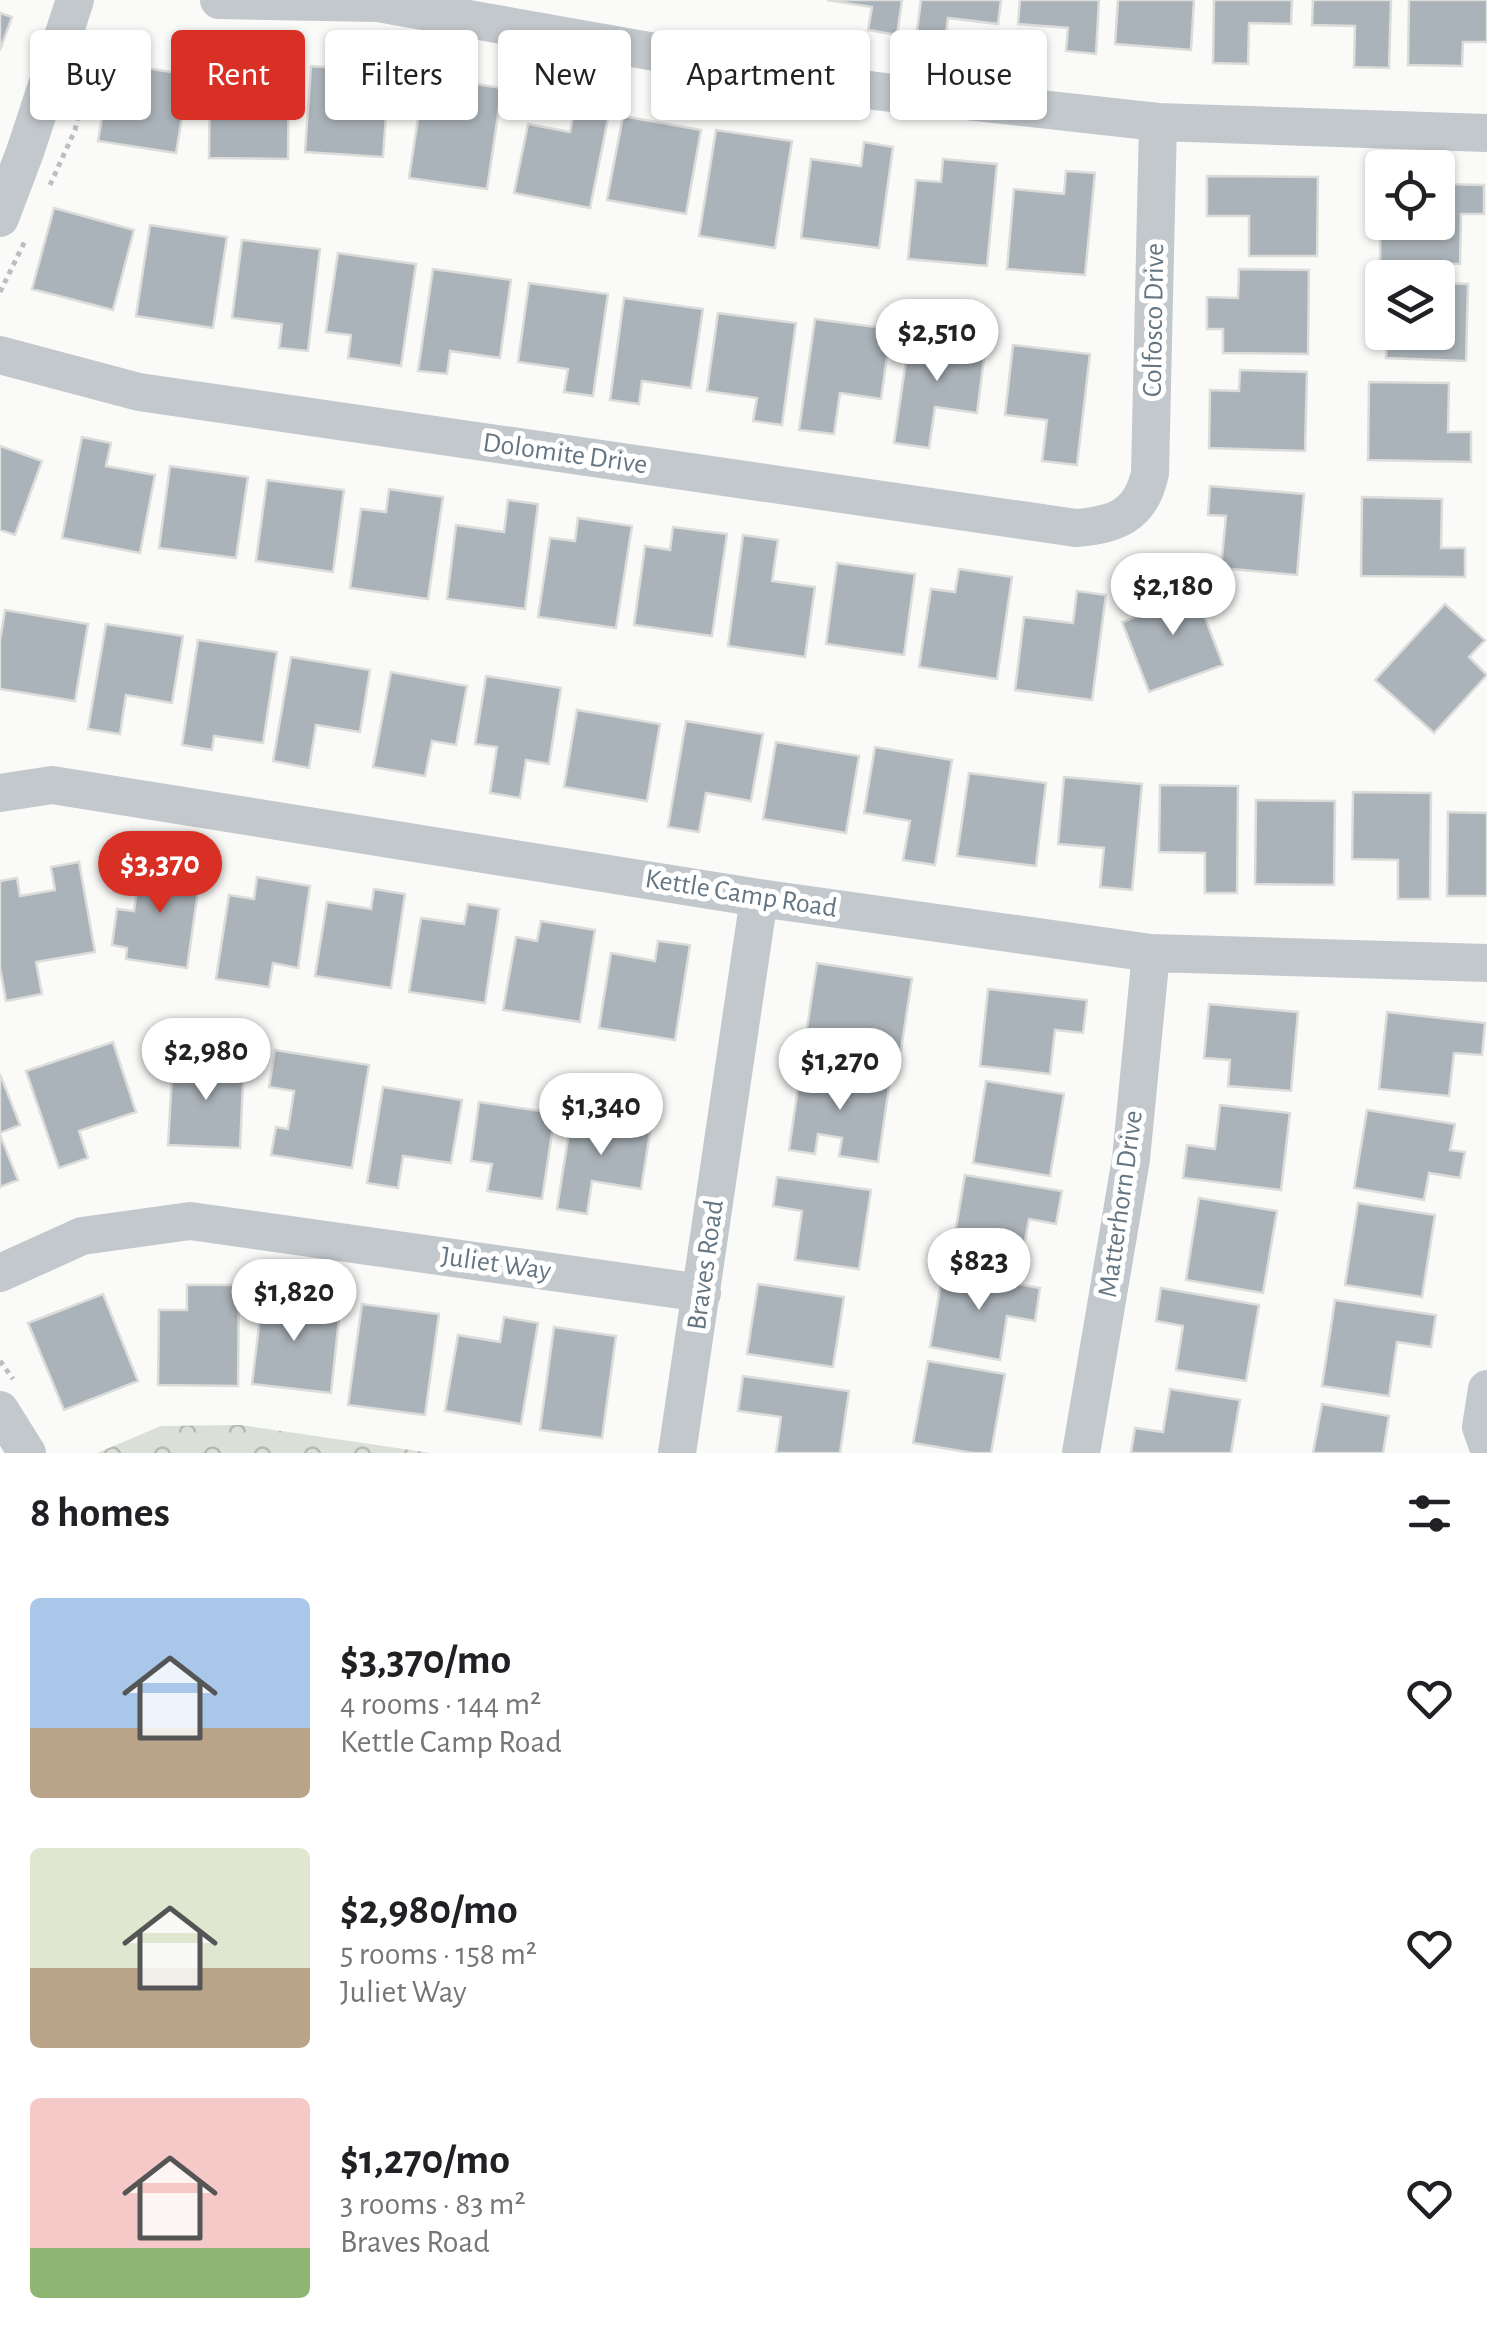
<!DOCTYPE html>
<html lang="en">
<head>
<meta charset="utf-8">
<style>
  :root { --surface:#fff; --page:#f6f6f6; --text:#202124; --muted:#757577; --accent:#d93025 }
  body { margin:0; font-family:"Alegreya Sans",sans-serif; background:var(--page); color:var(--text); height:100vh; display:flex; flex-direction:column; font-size:38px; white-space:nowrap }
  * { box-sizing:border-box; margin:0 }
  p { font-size:32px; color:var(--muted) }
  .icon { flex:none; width:55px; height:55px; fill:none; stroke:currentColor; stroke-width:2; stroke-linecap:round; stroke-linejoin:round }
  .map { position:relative; height:1453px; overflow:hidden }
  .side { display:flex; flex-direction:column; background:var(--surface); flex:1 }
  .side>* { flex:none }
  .top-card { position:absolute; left:30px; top:30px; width:1428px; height:90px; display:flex; gap:20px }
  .tools { position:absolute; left:1365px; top:150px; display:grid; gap:20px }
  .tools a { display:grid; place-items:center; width:90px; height:90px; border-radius:10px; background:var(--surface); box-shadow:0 2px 8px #0004; font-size:50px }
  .price { position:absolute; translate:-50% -85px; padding:0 22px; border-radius:35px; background:#fff; color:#222; font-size:32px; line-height:65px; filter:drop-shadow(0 2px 5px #0008) }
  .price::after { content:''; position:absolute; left:50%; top:60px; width:30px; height:22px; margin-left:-15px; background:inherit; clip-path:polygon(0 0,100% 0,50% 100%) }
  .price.on { background:var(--accent); color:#fff }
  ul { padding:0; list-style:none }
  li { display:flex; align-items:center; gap:30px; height:250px; padding:0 30px }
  li span { display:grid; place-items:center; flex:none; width:280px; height:200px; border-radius:10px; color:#555 }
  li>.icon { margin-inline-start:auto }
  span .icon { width:120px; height:120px; fill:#fffc; stroke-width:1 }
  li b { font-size:42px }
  h2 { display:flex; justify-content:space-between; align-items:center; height:120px; padding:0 30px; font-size:42px }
  .tag { padding:0 35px; border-radius:10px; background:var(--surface); box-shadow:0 2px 8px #0004; font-size:35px; line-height:90px }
  .tag.on { background:var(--accent); color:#fff }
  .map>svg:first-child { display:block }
</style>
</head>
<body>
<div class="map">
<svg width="1487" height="1453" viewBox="0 0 1487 1453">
  <defs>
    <pattern id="park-crowns" width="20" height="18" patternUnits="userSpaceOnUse" patternTransform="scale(2.5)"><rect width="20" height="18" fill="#dadfd7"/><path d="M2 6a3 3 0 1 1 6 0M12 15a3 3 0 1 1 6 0" fill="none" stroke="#b4b9b4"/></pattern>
  </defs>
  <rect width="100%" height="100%" fill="#fafaf8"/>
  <!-- park -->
  <path fill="url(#park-crowns)" d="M 241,1425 L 431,1453 L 97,1453 L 161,1426 Z"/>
  <!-- building -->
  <path fill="#aab3b9" stroke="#dcdcda" stroke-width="2.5" d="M 827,0 L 902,0 L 897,35 L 868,30 L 872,7 Z
    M 921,0 L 1001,0 L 998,24 L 948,18 L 945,41 L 916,38 Z
    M 1020,0 L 1099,0 L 1096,54 L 1066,51 L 1068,28 L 1018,24 Z
    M 1118,0 L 1194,0 L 1191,50 L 1115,44 Z
    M 1214,0 L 1292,0 L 1291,24 L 1249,23 L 1248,64 L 1213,63 Z
    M 1313,0 L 1391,0 L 1389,68 L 1354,67 L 1355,26 L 1312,25 Z
    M 1409,0 L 1487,0 L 1487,42 L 1463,42 L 1462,66 L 1408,65 Z
    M 0,13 L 12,17 L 0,50 Z
    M 115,39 L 143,44 L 140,67 L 189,75 L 176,153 L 98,141 Z
    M 260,56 L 289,57 L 288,159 L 209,158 L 210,79 L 260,80 Z
    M 311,66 L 389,72 L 383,157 L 305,152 Z
    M 449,80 L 502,88 L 487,189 L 409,178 L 421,99 L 445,103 Z
    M 578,92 L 612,99 L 590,208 L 514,193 L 528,124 L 570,132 Z
    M 623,116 L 701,130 L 686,214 L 607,200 Z
    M 716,130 L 792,141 L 775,248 L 699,236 Z
    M 864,142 L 893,147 L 879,248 L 801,238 L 811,159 L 861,166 Z
    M 943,159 L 997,164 L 987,266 L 908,259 L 916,180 L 941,182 Z
    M 1066,171 L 1095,173 L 1085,275 L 1007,269 L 1014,189 L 1064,194 Z
    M 1207,176 L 1318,177 L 1317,256 L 1249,256 L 1249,216 L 1207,216 Z
    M 1381,183 L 1382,222 L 1438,222 L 1438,184 L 1484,185 L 1484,214 L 1461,214 L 1460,264 L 1380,262 Z
    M 54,208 L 134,230 L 113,310 L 32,289 Z
    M 150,225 L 227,237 L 213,328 L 136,316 Z
    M 242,240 L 320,249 L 308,351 L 279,348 L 282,324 L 232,318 Z
    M 338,253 L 416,264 L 401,366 L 348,358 L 351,335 L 326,332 Z
    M 433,269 L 511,280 L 500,358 L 450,351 L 447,374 L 418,371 Z
    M 1239,269 L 1309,270 L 1308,354 L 1223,353 L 1223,329 L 1207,329 L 1207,297 L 1238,298 Z
    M 529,283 L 608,294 L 593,396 L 564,392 L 568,369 L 518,362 Z
    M 1438,283 L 1468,284 L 1466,361 L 1386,358 L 1387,332 L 1438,332 Z
    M 624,298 L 703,309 L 691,388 L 642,381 L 639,404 L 610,400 Z
    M 718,313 L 796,323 L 782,425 L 753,421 L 757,398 L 707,391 Z
    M 815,319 L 891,329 L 881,399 L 840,393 L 834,434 L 799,430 Z
    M 910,333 L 986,343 L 977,413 L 935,407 L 929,448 L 894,443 Z
    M 1013,345 L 1090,354 L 1077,465 L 1042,461 L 1047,420 L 1005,415 Z
    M 1240,370 L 1307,372 L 1305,451 L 1209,448 L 1210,390 L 1239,391 Z
    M 1369,382 L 1449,383 L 1448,432 L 1471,432 L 1471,462 L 1368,460 Z
    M 82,437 L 111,443 L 106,466 L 155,475 L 140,553 L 62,538 Z
    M 0,446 L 42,461 L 15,535 L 0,530 Z
    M 170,466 L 248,477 L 236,558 L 159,548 Z
    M 267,480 L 344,490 L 333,572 L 256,561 Z
    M 1210,486 L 1304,494 L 1297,575 L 1221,568 L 1226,516 L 1208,515 Z
    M 389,489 L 443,497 L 428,599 L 350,588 L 361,509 L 386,512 Z
    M 1362,497 L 1442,499 L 1441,548 L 1465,548 L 1465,577 L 1361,576 Z
    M 508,500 L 538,504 L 525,609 L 447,599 L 456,525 L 504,532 Z
    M 578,518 L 632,526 L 616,628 L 538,617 L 550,538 L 575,541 Z
    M 673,527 L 727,534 L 712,636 L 634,625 L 645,546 L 670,550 Z
    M 743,535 L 778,540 L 772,581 L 815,587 L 805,657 L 728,646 Z
    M 837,563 L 915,574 L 904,655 L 826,644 Z
    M 959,569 L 1012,577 L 997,679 L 919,667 L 931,589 L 955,592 Z
    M 1189,575 L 1223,665 L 1149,692 L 1122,622 L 1167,605 L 1160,587 Z
    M 1077,591 L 1106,595 L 1092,700 L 1015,690 L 1024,617 L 1073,623 Z
    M 1445,604 L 1485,640 L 1469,657 L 1487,675 L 1434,733 L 1375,680 Z
    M 5,610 L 88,624 L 75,701 L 0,689 L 0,640 Z
    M 106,624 L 183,636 L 172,703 L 126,695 L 120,734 L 88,729 Z
    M 198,640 L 277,652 L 263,743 L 214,736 L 212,750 L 182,745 Z
    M 291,657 L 370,670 L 360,732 L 316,725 L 309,768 L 273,761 Z
    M 391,672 L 467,686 L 456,745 L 432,741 L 425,776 L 373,767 Z
    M 486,676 L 561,688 L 549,764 L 526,760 L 520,798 L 490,793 L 497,747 L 475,744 Z
    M 577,710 L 660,724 L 647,801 L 564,787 Z
    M 686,721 L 763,734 L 751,801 L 706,793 L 699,832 L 668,827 Z
    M 776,742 L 859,756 L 846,833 L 763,819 Z
    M 875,747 L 952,760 L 935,865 L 903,860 L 910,821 L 864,813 Z
    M 969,773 L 1046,783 L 1036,866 L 957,856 Z
    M 1064,777 L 1142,784 L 1132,890 L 1100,887 L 1104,848 L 1058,844 Z
    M 1160,785 L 1238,786 L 1237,893 L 1205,893 L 1205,853 L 1159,852 Z
    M 1353,792 L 1431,793 L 1430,899 L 1398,899 L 1398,860 L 1352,859 Z
    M 1256,800 L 1335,801 L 1334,885 L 1255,884 Z
    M 1448,812 L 1487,813 L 1487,896 L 1447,896 Z
    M 141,861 L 201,870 L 187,968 L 126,959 L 127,948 L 112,945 L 117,909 L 134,911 Z
    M 79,862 L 95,952 L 36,962 L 42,994 L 6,1001 L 0,968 L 0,881 L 17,878 L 20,896 L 55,890 L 51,867 Z
    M 257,877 L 310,886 L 298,968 L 273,963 L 269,987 L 216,979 L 229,895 L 254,899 Z
    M 374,889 L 405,894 L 391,988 L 315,976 L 327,902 L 371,909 Z
    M 468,904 L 499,909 L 485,1003 L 409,992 L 421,918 L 464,924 Z
    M 541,921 L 595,930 L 580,1022 L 503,1010 L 516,937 L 537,941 Z
    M 658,941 L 690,945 L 675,1040 L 599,1028 L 611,953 L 655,961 Z
    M 817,963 L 912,978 L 901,1050 L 844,1041 L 840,1060 L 803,1054 Z
    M 988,989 L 1087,1000 L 1083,1033 L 1055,1030 L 1050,1074 L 980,1066 Z
    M 1209,1004 L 1298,1012 L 1291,1091 L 1228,1086 L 1230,1060 L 1204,1058 Z
    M 1387,1012 L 1485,1023 L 1482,1055 L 1454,1053 L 1449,1096 L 1379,1089 Z
    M 113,1042 L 136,1112 L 79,1131 L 88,1158 L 59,1168 L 26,1071 Z
    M 275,1050 L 369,1065 L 352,1168 L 271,1155 L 276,1127 L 288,1129 L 294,1091 L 269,1087 Z
    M 173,1058 L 244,1062 L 240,1148 L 168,1145 Z
    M 801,1067 L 890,1080 L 878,1162 L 839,1156 L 842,1138 L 818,1134 L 815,1154 L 789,1150 Z
    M 0,1074 L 20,1125 L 0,1133 Z
    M 986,1081 L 1064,1094 L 1050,1176 L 973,1163 Z
    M 383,1087 L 462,1100 L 451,1163 L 403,1156 L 398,1188 L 367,1183 Z
    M 479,1102 L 555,1113 L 542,1199 L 487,1191 L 492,1164 L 471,1161 Z
    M 1220,1105 L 1290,1113 L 1281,1190 L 1183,1178 L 1187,1145 L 1215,1149 Z
    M 1367,1110 L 1455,1124 L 1450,1150 L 1465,1152 L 1460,1178 L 1429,1173 L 1424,1200 L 1354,1188 Z
    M 572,1113 L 651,1126 L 641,1189 L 592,1181 L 587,1214 L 557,1209 Z
    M 0,1135 L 18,1180 L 0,1187 Z
    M 965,1175 L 1062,1191 L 1056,1224 L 1029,1219 L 1021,1263 L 952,1251 Z
    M 777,1177 L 871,1190 L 859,1269 L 795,1260 L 802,1211 L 773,1206 Z
    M 1199,1198 L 1277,1211 L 1263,1293 L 1186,1280 Z
    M 1358,1203 L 1435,1215 L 1422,1297 L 1345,1285 Z
    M 943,1271 L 1040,1288 L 1035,1321 L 1007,1316 L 1000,1360 L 930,1347 Z
    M 264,1284 L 302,1288 L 299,1315 L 339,1319 L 331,1393 L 252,1384 Z
    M 758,1284 L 844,1297 L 833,1367 L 747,1354 Z
    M 187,1285 L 239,1285 L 238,1386 L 158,1385 L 159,1310 L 187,1310 Z
    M 1161,1288 L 1259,1305 L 1246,1381 L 1176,1370 L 1183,1326 L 1156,1321 Z
    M 103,1294 L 138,1381 L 64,1410 L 28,1323 Z
    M 1335,1300 L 1436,1315 L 1431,1347 L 1397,1342 L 1389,1396 L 1322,1386 Z
    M 362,1304 L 439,1314 L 425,1415 L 348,1405 Z
    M 504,1317 L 538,1323 L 521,1424 L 445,1411 L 458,1335 L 500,1342 Z
    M 554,1327 L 616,1336 L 602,1438 L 540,1430 Z
    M 928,1361 L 1005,1374 L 991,1453 L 973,1453 L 913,1443 Z
    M 743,1376 L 849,1391 L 840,1453 L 776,1453 L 781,1417 L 738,1411 Z
    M 1170,1389 L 1240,1400 L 1231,1453 L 1131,1453 L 1135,1428 L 1163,1432 Z
    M 1322,1404 L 1389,1416 L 1383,1453 L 1313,1453 Z"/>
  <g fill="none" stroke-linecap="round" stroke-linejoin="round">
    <!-- path -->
    <path stroke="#bbbfc2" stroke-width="5" stroke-dasharray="5 5" stroke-linecap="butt" d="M 50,185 L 75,130 L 88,73
      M 0,292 L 25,241
      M 0,1361 L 13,1379"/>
    <!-- minor -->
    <path stroke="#c3c8cc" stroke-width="38" d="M 219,0 L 378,3 L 875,91 L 1158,122 L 1487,133
      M 0,218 L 25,152 L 75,0
      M 0,355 L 139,392 L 1076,528 C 1115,525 1141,516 1150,473 L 1158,122
      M 0,793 L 52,785 L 759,898 L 1151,953 L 1487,963
      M 0,1273 L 82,1236 L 190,1221 L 702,1293
      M 1487,1389 L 1481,1427 L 1487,1444
      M 0,1410 L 27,1453
      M 677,1453 L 759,898
      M 1081,1453 L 1131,1159 L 1151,953"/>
  </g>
  <g text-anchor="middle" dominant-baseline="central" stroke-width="10" stroke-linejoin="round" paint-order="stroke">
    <!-- street labels -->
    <g font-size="28" fill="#657683" stroke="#fff">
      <text transform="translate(1154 320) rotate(-89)">Colfosco Drive</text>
      <text transform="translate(565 454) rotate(8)">Dolomite Drive</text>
      <text transform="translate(741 894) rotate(9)">Kettle Camp Road</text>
      <text transform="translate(1121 1204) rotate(-82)">Matterhorn Drive</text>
      <text transform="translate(496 1264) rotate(8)">Juliet Way</text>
      <text transform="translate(706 1265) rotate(-82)">Braves Road</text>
    </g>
  </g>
</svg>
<div class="tools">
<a><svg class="icon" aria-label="locate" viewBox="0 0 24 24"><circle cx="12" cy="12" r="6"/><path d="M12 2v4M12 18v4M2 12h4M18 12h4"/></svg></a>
<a><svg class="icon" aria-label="layers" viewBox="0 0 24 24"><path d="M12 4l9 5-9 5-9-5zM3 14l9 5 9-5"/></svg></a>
</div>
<b class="price" style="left:937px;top:384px">$2,510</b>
<b class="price" style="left:1173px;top:638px">$2,180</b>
<b class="price on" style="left:160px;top:916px">$3,370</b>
<b class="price" style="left:206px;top:1103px">$2,980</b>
<b class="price" style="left:840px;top:1113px">$1,270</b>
<b class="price" style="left:601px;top:1158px">$1,340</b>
<b class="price" style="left:979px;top:1313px">$823</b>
<b class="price" style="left:294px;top:1344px">$1,820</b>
<div class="top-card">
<a class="tag">Buy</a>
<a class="tag on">Rent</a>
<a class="tag">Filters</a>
<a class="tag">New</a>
<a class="tag">Apartment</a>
<a class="tag">House</a>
</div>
</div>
<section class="side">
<h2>8 homes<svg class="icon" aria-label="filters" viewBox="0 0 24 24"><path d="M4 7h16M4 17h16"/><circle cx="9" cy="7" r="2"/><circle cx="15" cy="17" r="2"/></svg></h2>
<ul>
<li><span style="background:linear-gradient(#a9c7e8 65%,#b9a48a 0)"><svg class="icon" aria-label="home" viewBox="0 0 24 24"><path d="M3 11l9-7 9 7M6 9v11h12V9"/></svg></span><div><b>$3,370/mo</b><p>4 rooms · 144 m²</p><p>Kettle Camp Road</p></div><svg class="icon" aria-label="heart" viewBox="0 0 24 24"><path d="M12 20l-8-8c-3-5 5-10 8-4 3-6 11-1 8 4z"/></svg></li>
<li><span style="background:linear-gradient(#dfe7d0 60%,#b9a48a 0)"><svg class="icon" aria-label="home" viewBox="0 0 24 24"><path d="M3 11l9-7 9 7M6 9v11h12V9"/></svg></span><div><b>$2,980/mo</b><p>5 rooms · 158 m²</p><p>Juliet Way</p></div><svg class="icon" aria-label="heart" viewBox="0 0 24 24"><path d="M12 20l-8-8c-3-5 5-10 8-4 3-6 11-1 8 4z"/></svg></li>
<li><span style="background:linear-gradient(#f6c9c9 75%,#8fb573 0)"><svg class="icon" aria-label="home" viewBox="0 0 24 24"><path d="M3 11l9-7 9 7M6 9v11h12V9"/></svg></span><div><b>$1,270/mo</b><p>3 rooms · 83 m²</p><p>Braves Road</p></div><svg class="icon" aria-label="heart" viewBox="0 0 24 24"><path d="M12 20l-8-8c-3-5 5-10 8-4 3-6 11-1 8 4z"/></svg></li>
</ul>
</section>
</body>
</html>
